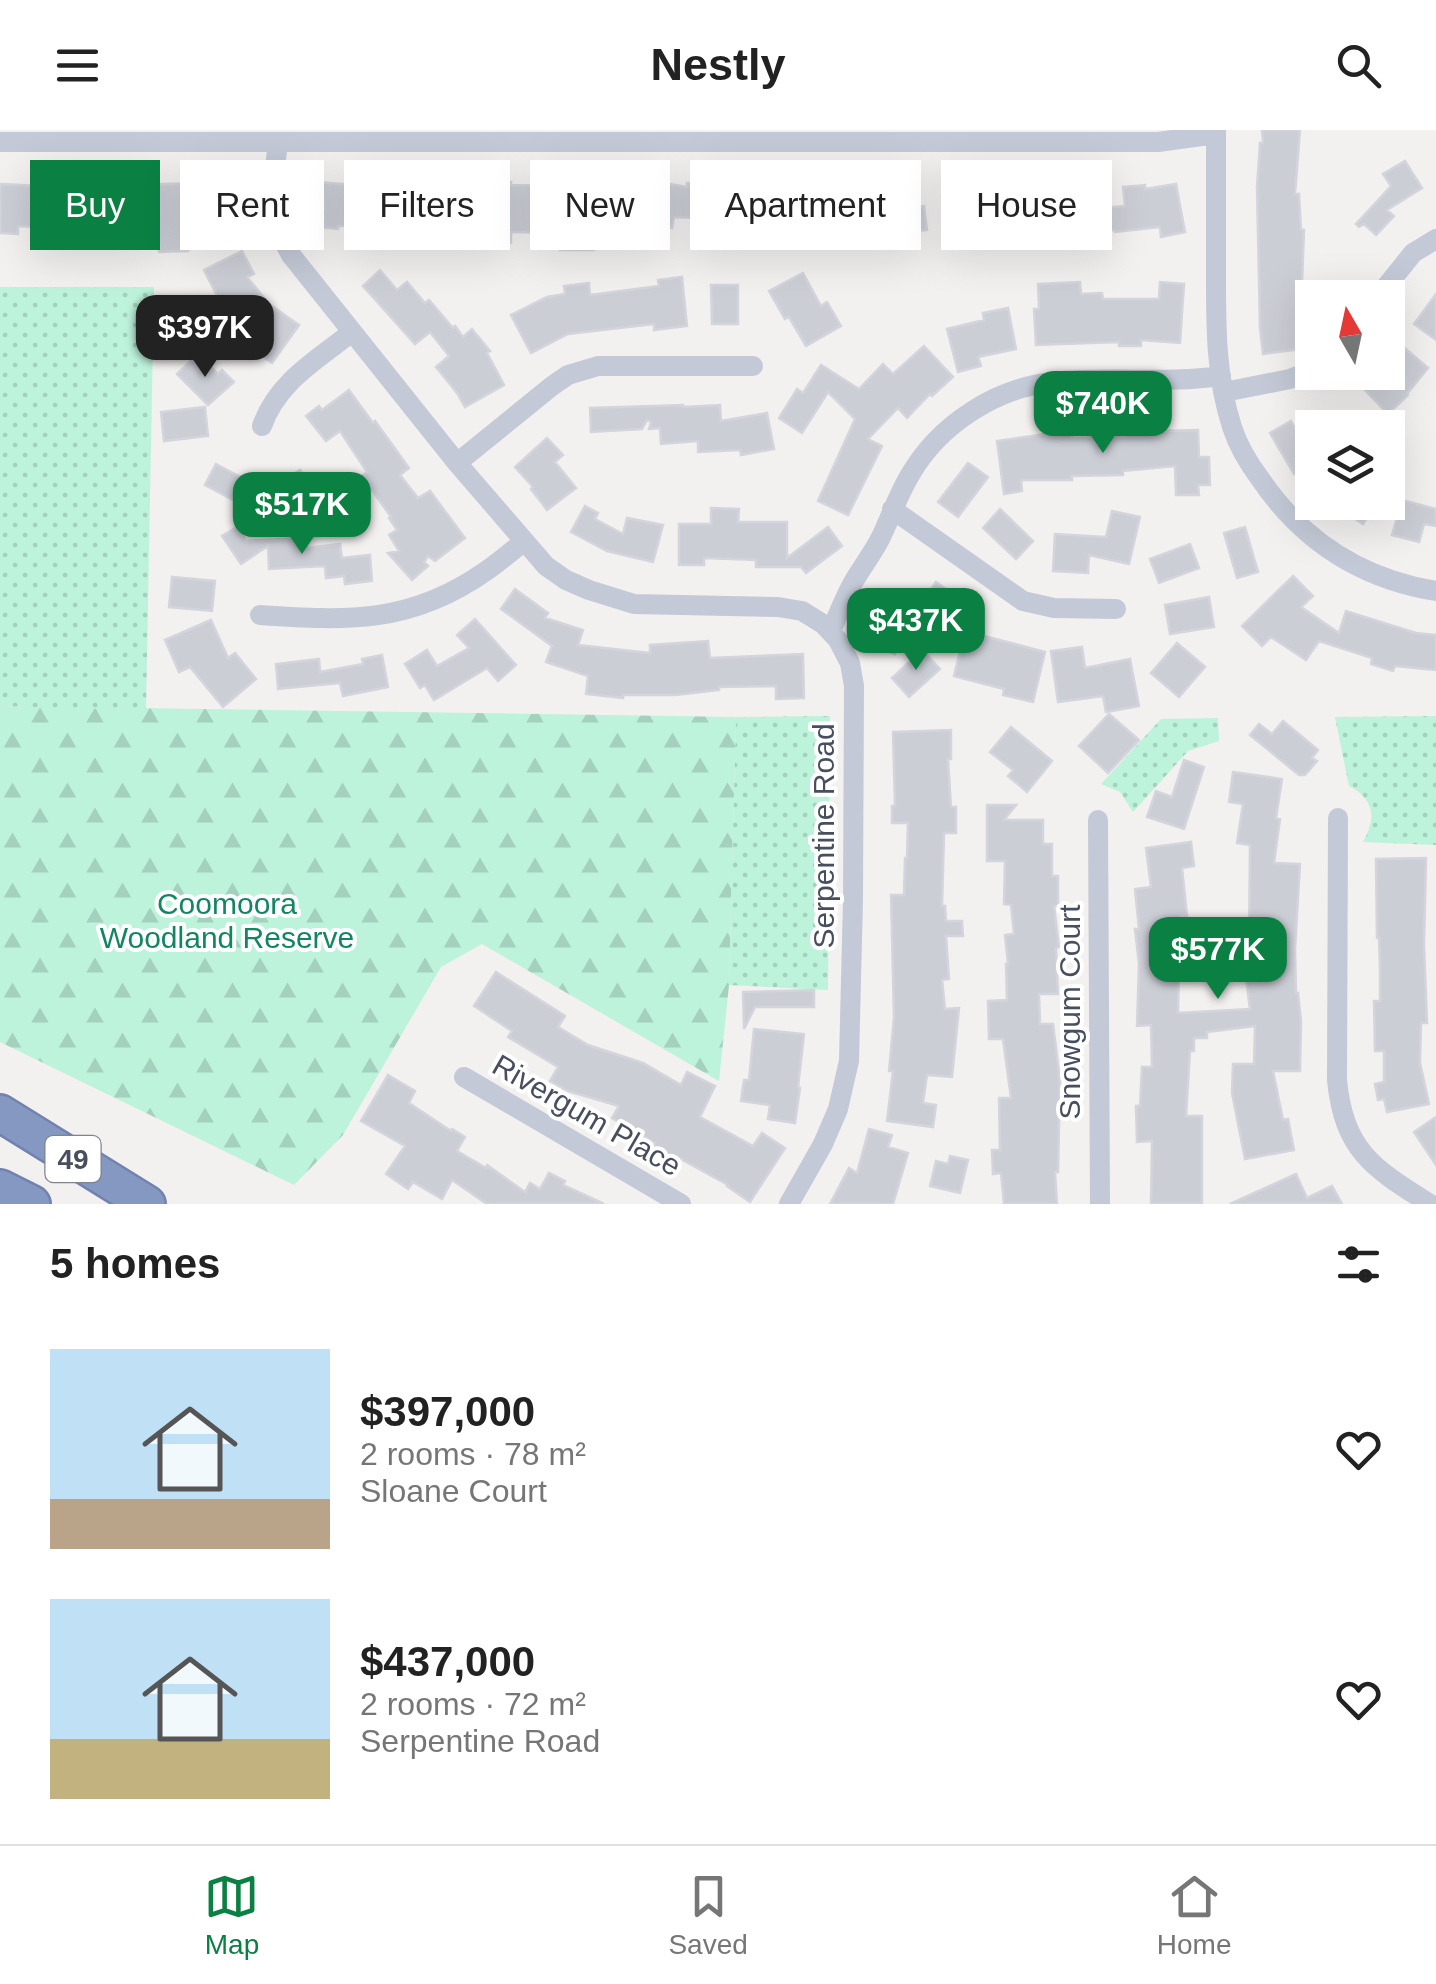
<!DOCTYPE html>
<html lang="en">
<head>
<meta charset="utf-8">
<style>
  :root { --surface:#fff; --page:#f2f2f2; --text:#222; --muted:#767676; --line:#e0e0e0; --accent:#0b8043 }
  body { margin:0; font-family:Arial,sans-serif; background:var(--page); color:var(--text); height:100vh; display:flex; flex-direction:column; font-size:38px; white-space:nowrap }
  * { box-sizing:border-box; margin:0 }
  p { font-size:32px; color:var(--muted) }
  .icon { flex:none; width:55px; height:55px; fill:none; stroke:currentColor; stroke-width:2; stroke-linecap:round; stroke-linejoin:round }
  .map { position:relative; height:1074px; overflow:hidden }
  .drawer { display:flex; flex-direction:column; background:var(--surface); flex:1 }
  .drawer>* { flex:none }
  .hud { position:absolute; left:30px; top:30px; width:1378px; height:90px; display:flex; gap:20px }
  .needle { width:65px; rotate:351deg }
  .tools { position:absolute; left:1295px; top:150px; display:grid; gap:20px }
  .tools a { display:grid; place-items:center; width:110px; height:110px; border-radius:0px; background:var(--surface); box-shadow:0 10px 40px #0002; font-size:50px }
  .price { position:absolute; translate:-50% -85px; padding:0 22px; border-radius:20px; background:var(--accent); color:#fff; font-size:32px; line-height:65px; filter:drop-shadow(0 2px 5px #0008) }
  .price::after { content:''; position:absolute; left:50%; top:60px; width:30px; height:22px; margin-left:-15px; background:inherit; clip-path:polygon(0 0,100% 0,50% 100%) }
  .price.active { background:#222; color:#fff }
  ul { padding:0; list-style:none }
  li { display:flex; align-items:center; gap:30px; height:250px; padding:0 50px }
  li span { display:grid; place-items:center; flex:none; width:280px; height:200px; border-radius:0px; color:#555 }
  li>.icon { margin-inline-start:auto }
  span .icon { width:120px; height:120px; fill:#fffc; stroke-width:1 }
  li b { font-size:42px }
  h2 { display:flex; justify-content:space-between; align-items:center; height:120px; padding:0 50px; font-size:42px }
  .tag { padding:0 35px; border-radius:0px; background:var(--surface); box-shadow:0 10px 40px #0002; font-size:35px; line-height:90px }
  .tag.active { background:var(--accent); color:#fff }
  header { display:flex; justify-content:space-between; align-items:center; height:130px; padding:0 50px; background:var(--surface); font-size:45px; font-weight:700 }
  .menu { display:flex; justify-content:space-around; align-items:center; height:140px; border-top:2px solid var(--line); background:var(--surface); font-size:28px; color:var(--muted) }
  .menu a { display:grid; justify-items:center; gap:5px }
  .menu .active { color:var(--accent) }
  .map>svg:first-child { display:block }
</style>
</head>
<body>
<header><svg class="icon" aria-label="menu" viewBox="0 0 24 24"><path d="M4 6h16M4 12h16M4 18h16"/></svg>Nestly<svg class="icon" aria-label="search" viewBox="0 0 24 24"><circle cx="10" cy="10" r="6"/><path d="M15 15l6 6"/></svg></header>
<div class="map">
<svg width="1436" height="1074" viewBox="0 0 1436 1074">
  <defs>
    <pattern id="forest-firs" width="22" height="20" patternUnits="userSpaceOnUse" patternTransform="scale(2.5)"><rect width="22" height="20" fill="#bdf2db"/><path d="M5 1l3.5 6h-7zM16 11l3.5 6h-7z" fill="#a4d1be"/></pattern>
    <pattern id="park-dots" width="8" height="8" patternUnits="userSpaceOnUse" patternTransform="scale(2.5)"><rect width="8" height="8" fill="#bdf2db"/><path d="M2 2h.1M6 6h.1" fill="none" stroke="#a4d1be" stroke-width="1.8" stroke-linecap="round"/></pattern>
  </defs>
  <rect width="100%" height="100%" fill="#f3f0f0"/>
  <!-- forest -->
  <path fill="url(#forest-firs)" d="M 0,576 L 736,587 L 729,855 L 719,951 L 482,814 L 441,837 L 343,1005 L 294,1055 L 0,912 Z"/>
  <!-- park -->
  <path fill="url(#park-dots)" d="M 0,157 L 154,157 L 146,580 L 0,576 Z
    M 830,586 L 828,860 L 729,855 L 736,587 Z
    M 1436,586 L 1436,715 L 1363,712 C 1377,688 1374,669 1349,656 L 1335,587 Z
    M 1218,588 L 1219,611 L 1188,621 L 1133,682 L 1120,662 L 1101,654 L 1161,589 Z"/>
  <!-- building -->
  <path fill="#ccced6" stroke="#d4d5dc" stroke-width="2.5" d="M 1262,0 L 1300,0 L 1295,64 L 1299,64 L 1301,99 L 1304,100 L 1302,152 L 1313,152 L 1314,168 L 1312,177 L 1305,177 L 1310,218 L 1263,224 L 1260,198 L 1257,57 L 1260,13 L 1263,13 Z
    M 1405,31 L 1422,58 L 1387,80 L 1394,86 L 1376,105 L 1364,94 L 1359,97 L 1356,94 L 1391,56 L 1383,44 Z
    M 225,49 L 240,93 L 219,100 L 217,94 L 187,94 L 188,121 L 159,122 L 159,111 L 130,111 L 130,94 L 98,96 L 98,115 L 78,115 L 78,99 L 18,96 L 18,104 L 0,103 L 0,54 L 64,57 L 64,66 L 134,66 L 134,55 L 196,53 L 196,59 Z
    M 1006,50 L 1011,87 L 978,91 L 975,118 L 945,115 L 951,53 L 971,54 Z
    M 486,51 L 511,52 L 511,55 L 569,56 L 570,52 L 595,52 L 594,62 L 628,58 L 632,98 L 594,101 L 594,120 L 560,120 L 560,103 L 511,102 L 511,113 L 485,113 Z
    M 890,51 L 890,60 L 916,57 L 919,77 L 924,76 L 927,100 L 884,105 L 883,92 L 866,93 L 866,84 L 801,89 L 804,109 L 780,112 L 775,81 L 719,89 L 674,87 L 672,98 L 650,94 L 658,52 L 687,57 L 687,53 L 707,54 L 707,63 L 796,52 L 797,60 Z
    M 1092,51 L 1093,79 L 1125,76 L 1123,57 L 1145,55 L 1145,59 L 1176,54 L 1185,102 L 1161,107 L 1160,97 L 1115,102 L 1114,100 L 1068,102 L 1068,99 L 1032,96 L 1035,53 L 1067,55 L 1067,52 Z
    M 317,52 L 354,55 L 354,52 L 424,54 L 459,52 L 462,108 L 440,109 L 439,95 L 338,96 L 338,99 L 293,95 L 324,79 L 317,61 Z
    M 242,121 L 254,144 L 247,147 L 269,174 L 299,195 L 272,233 L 234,206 L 219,188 L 226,183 L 204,140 Z
    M 380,140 L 397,160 L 407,152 L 425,173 L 429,170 L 453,198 L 455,196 L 463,207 L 472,199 L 490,221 L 487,223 L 504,255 L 465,277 L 457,263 L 436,237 L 449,226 L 430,202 L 415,214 L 363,156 Z
    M 803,143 L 821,176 L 827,172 L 841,196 L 806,216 L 789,187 L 785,189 L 769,161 Z
    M 682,147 L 687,196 L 654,200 L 654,194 L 568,204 L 531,223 L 511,185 L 547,167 L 565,164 L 564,156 L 589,153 L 590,165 L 659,156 L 658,150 Z
    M 1080,152 L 1081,164 L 1102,163 L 1103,169 L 1159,169 L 1160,152 L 1184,154 L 1180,213 L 1141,210 L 1141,216 L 1119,216 L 1119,212 L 1036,215 L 1034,179 L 1039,179 L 1038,154 Z
    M 711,155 L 738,155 L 738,194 L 712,194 Z
    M 1436,164 L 1436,210 L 1414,194 Z
    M 1008,178 L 1016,219 L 978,227 L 981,236 L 958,242 L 947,199 L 984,190 L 983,183 Z
    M 1400,214 L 1428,238 L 1407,264 L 1408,265 L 1388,284 L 1363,258 L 1379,242 L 1388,242 L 1388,229 Z
    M 924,216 L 953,247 L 932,266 L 930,264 L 907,288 L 898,278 L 868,309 L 882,316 L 848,385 L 818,371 L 855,289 L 828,262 L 802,303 L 779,288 L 797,259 L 803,263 L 821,235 L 859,259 L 883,234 L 893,244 Z
    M 198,224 L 218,244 L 222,240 L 234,252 L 208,275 L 177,244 Z
    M 349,260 L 373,293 L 375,291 L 409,338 L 400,345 L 418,368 L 430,361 L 465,408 L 435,431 L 428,426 L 424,432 L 428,436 L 412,450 L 388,423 L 399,421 L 389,405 L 397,400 L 389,388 L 391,387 L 362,346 L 367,342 L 340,301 L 326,311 L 306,286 L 319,276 L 322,280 Z
    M 683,275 L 683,277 L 720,275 L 721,291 L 767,283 L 774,319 L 741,325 L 740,320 L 698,322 L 698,311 L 661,314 L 660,298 L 649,299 L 651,292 L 647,290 L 642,299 L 591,302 L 590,278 Z
    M 205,277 L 208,306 L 164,311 L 161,282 Z
    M 1152,288 L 1153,301 L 1198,300 L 1199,327 L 1209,327 L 1210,355 L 1198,355 L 1199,365 L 1176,365 L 1175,336 L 1123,341 L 1123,345 L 1072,346 L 1072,350 L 1021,350 L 1022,361 L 1004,364 L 997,311 L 1046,304 L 1046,293 L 1072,293 L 1072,308 L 1126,307 L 1125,291 Z
    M 1291,291 L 1312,328 L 1312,333 L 1294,344 L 1270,303 Z
    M 547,308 L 563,325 L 555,332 L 576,358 L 547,380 L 531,359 L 533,357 L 515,337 Z
    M 968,333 L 988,347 L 958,387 L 938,372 Z
    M 216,334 L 257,356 L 246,377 L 205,355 Z
    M 300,340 L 321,373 L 301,385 L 280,352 Z
    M 1402,370 L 1436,379 L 1436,396 L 1424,394 L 1419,412 L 1392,405 Z
    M 1330,372 L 1377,372 L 1363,394 Z
    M 585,376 L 598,383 L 595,389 L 623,404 L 627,388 L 663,395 L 653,432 L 607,421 L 571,402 Z
    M 711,378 L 739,379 L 738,392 L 787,392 L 787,428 L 828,397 L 842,416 L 806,443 L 801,437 L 756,437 L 756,430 L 704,428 L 704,435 L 679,435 L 679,394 L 711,394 Z
    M 1000,379 L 1033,411 L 1016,429 L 983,398 Z
    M 1112,381 L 1140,387 L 1129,434 L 1089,425 L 1088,443 L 1053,441 L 1055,404 L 1106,407 Z
    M 237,397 L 246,411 L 306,408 L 307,418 L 340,414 L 342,428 L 370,425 L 372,451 L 345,454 L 344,446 L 326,448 L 325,436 L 269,439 L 268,416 L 241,434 L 222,406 Z
    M 1245,397 L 1258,442 L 1237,448 L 1224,403 Z
    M 1190,414 L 1199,438 L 1159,453 L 1150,429 Z
    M 1293,446 L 1313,466 L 1301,477 L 1339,503 L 1346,481 L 1416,503 L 1436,505 L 1436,540 L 1395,536 L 1393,541 L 1371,534 L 1372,528 L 1319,511 L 1306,530 L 1271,507 L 1262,516 L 1242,496 Z
    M 172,447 L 215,451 L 212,481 L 169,477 Z
    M 936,452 L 960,469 L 953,479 L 959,483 L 951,496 L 920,475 Z
    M 515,459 L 548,483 L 545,488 L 583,500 L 578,515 L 650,523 L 650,515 L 708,511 L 710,528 L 803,524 L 804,568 L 776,569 L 776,556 L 719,557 L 719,560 L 676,565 L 623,565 L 623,568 L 586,564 L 588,546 L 546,532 L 552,516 L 501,479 Z
    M 1209,467 L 1214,497 L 1170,504 L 1165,475 Z
    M 883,479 L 909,490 L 895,524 L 869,513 Z
    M 475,489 L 516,535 L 498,551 L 487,538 L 434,570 L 425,555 L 420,558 L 405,534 L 427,520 L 437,536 L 469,518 L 457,505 Z
    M 211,490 L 228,528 L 235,523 L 256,549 L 223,577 L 190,537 L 179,542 L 165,510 Z
    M 965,501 L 1045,522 L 1033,572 L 1003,565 L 1004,559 L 954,546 Z
    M 1177,513 L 1205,537 L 1179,567 L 1151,543 Z
    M 1082,517 L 1085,538 L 1130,529 L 1139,576 L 1106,582 L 1103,566 L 1058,572 L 1051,521 Z
    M 922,520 L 940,539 L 909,567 L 892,548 Z
    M 382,525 L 388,557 L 343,566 L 340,553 L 278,559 L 276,534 L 319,529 L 320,542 L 363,534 L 362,529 Z
    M 1109,584 L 1139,610 L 1108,643 L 1079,616 Z
    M 1283,591 L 1318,620 L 1312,628 L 1317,631 L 1305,645 L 1299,645 L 1250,605 L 1259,594 L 1272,604 Z
    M 1011,597 L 1052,631 L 1027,662 L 1008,646 L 1013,640 L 990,622 Z
    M 951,600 L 951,629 L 948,629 L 951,677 L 956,677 L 956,703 L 944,703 L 942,776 L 945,776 L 946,791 L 962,791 L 963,806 L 946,806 L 949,849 L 942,850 L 945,879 L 959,878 L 952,947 L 927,945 L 923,973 L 936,975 L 933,997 L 887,991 L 893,941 L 889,941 L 894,887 L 891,765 L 904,765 L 905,728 L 907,728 L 908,693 L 892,693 L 892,676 L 895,676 L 893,602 Z
    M 1184,630 L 1204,637 L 1184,699 L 1147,687 L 1156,661 L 1172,667 Z
    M 1233,642 L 1282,649 L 1276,688 L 1280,689 L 1274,733 L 1300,734 L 1295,819 L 1296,863 L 1298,863 L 1301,891 L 1300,941 L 1273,941 L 1283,990 L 1288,989 L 1294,1020 L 1245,1029 L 1232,963 L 1233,934 L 1254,934 L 1255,896 L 1207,902 L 1207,908 L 1194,908 L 1194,921 L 1190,921 L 1186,986 L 1202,986 L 1202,1074 L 1151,1074 L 1152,1011 L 1137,1012 L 1136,976 L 1140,976 L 1142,937 L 1152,937 L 1151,895 L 1137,896 L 1139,834 L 1135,799 L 1139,799 L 1135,759 L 1151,757 L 1146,718 L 1191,712 L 1194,736 L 1182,738 L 1187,786 L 1181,786 L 1185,831 L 1179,832 L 1178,883 L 1250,879 L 1245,840 L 1237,840 L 1237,820 L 1249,820 L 1250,715 L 1237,713 L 1243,674 L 1229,672 Z
    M 987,675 L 1016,675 L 1004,690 L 1043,690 L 1043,714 L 1052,714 L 1052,746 L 1058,746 L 1058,776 L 1054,776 L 1059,817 L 1056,818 L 1058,864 L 1039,864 L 1040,894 L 1053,894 L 1060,951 L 1058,1042 L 1055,1042 L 1057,1074 L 1004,1074 L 1001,1043 L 993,1044 L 992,1020 L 1000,1020 L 999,968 L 1011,968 L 1003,909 L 989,909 L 988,871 L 1007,870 L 1006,834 L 1008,834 L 1005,805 L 1014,804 L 1011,775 L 1004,774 L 1005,731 L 987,731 Z
    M 1426,728 L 1424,815 L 1427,893 L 1421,893 L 1420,933 L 1429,974 L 1387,982 L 1384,969 L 1378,970 L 1375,954 L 1384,952 L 1384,921 L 1375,921 L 1374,871 L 1380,871 L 1380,837 L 1379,808 L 1377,808 L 1376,729 Z
    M 496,842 L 565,886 L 558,897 L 588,915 L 643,933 L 681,955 L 687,942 L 715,956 L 700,987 L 753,1016 L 762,1003 L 785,1018 L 750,1072 L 727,1056 L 728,1055 L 679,1028 L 677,1031 L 652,1019 L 655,1013 L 612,988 L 619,976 L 568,961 L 550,951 L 558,937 L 508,907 L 512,901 L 474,876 Z
    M 814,860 L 814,877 L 755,877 L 744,899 L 743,862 Z
    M 754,899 L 804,904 L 798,957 L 800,958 L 795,993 L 768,989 L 770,975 L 741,971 L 744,950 L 749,950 Z
    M 388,945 L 415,961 L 409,973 L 451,1001 L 452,999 L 465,1007 L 457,1021 L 486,1038 L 487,1035 L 525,1062 L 530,1053 L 540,1059 L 549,1043 L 565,1051 L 563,1055 L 604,1074 L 487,1074 L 452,1050 L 442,1069 L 413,1052 L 408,1059 L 386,1044 L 405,1016 L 361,991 Z
    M 1436,987 L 1436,1035 L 1414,1002 Z
    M 869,999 L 892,1005 L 888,1017 L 908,1023 L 893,1074 L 830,1074 L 849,1038 L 857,1043 Z
    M 950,1026 L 968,1030 L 960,1063 L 930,1056 L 936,1031 L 948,1034 Z
    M 1296,1044 L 1307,1068 L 1332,1056 L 1342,1074 L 1230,1074 Z"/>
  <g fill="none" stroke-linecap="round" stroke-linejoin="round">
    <defs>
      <path id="highway" d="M 0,983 L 147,1074
        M 0,1058 L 32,1074"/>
    </defs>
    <!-- highway casing -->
    <use href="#highway" stroke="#7082ad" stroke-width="40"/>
    <!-- street -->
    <path stroke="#c3c9d6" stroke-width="20" d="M 1216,0 C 1216,46 1216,92 1216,138 C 1216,191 1215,245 1232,297 C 1238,316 1249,334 1261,350 C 1303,411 1362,449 1436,461
      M 0,12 L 1158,12 L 1216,4
      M 278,13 L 275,37 L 268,60 L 278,101 L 291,125 L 457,333 L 546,436 L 566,450 L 589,460 L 634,474 L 778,477 L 802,481 L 823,494 L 838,510 L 850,533 L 854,556 L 853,770 L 849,931 L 838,979 L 823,1014 L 789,1074
      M 1377,168 L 1413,123 L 1436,109
      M 1224,262 L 1290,249 L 1312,240
      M 262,296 C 277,252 317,230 352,202
      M 457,333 L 552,256 L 568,245 L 598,236 L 753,236
      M 892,379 L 1023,471 L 1054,478 L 1116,479
      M 260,485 C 347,491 411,494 486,441 C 499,432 511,422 523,412
      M 831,501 C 839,483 846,463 857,446 C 865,433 874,421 881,407 C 891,386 898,365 910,345 C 939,295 995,258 1053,252 C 1109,246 1165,254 1221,246
      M 1338,688 L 1337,950 C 1344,1021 1373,1038 1430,1074
      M 1098,690 L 1100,1074
      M 464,947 L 681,1074"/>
    <!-- highway -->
    <use href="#highway" stroke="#8598c1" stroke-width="35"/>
  </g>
  <g text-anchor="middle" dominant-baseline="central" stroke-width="8" stroke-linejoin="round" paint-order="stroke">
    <!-- shield labels -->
    <rect fill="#fff" stroke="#7e848f" stroke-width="2.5" x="45.5" y="1006" width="55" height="46" rx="8"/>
    <g font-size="28" font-weight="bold" fill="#474f5f">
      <text x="73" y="1029">49</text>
    </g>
    <!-- street labels -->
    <g font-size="30" fill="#474f5f" stroke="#fff">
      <text transform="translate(823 706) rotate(-90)">Serpentine Road</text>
      <text transform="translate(1069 882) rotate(-90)">Snowgum Court</text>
      <text transform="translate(587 985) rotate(30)">Rivergum Place</text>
    </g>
    <!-- park labels -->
    <g font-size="30" fill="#128661" stroke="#fff">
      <text x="227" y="773">Coomoora<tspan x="227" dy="34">Woodland Reserve</tspan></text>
    </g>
  </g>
</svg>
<div class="tools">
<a><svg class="needle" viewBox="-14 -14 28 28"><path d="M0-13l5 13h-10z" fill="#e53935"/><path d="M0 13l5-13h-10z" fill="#767676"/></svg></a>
<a><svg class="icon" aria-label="layers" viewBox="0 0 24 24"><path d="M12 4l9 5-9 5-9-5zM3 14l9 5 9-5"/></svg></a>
</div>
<b class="price active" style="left:205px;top:250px">$397K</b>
<b class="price" style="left:1103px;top:326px">$740K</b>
<b class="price" style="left:302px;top:427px">$517K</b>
<b class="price" style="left:916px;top:543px">$437K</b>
<b class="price" style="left:1218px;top:872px">$577K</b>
<div class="hud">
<a class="tag active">Buy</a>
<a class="tag">Rent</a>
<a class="tag">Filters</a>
<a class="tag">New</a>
<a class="tag">Apartment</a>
<a class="tag">House</a>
</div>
</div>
<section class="drawer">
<h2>5 homes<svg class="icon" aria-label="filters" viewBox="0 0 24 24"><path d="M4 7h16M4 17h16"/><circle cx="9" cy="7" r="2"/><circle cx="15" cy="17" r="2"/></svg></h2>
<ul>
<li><span style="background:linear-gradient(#bfe0f5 75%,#b9a48a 0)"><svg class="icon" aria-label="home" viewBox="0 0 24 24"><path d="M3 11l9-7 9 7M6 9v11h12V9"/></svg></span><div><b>$397,000</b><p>2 rooms · 78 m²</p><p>Sloane Court</p></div><svg class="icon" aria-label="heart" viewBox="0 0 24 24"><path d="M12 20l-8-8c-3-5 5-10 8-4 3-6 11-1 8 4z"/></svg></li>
<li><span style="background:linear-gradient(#bfe0f5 70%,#c2b280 0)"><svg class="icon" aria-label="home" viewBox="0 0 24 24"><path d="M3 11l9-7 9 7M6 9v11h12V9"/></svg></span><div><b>$437,000</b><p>2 rooms · 72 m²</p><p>Serpentine Road</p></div><svg class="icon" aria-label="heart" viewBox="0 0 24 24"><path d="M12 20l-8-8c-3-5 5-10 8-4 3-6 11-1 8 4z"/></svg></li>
</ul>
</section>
<nav class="menu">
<a class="active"><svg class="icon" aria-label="map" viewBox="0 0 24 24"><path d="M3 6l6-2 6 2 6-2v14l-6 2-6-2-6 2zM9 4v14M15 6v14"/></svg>Map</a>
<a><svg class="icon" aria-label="saved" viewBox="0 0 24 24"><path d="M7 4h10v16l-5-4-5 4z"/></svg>Saved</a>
<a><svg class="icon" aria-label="home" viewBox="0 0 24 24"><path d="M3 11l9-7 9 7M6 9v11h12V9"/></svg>Home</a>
</nav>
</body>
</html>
